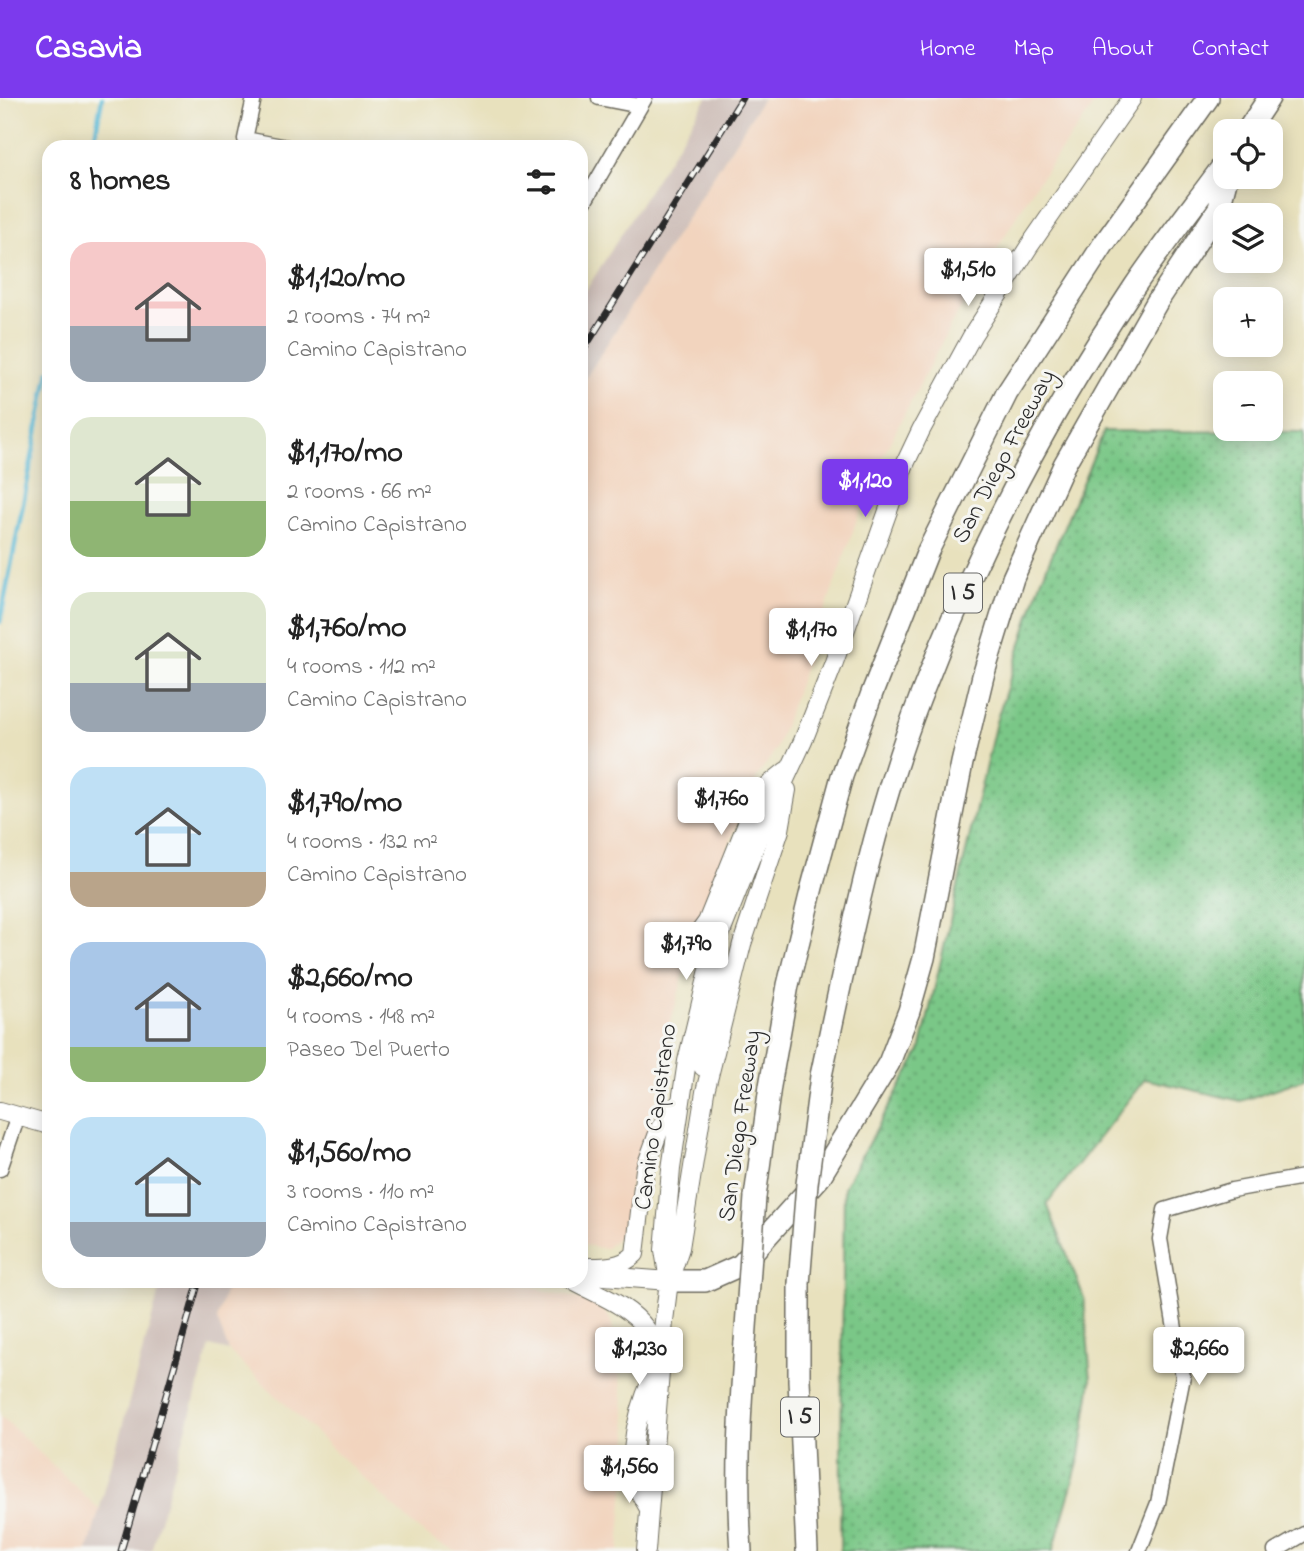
<!DOCTYPE html>
<html lang="en">
<head>
<meta charset="utf-8">
<style>
  :root { --surface:#fff; --page:#f6f6f6; --text:#222; --muted:#767676; --accent:#7c3aed }
  body { margin:0; font-family:"Indie Flower",sans-serif; background:var(--page); color:var(--text); height:100vh; display:flex; flex-direction:column; font-size:26px; white-space:nowrap }
  * { box-sizing:border-box; margin:0 }
  p { font-size:23px; color:var(--muted) }
  .icon { flex:none; width:38px; height:38px; fill:none; stroke:currentColor; stroke-width:2; stroke-linecap:round; stroke-linejoin:round }
  .map { position:relative; flex:1; overflow:hidden }
  .drawer { position:absolute; left:42px; top:42px; width:546px; height:1148px; display:flex; flex-direction:column; background:var(--surface); border-radius:21px; box-shadow:0 4px 18px #0003 }
  .drawer>* { flex:none }
  .buttons { position:absolute; left:1213px; top:21px; display:grid; gap:14px }
  .buttons a { display:grid; place-items:center; width:70px; height:70px; border-radius:14px; background:var(--surface); box-shadow:0 4px 18px #0003; font-size:35px }
  .price { position:absolute; translate:-50% -60px; padding:0 16px; border-radius:7px; background:#fff; color:#222; font-size:23px; line-height:46px; filter:drop-shadow(0 2px 4px #0008) }
  .price::after { content:''; position:absolute; left:50%; top:42px; width:21px; height:16px; margin-left:-10px; background:inherit; clip-path:polygon(0 0,100% 0,50% 100%) }
  .price.on { background:var(--accent); color:#fff }
  ul { padding:0; list-style:none }
  li { display:flex; align-items:center; gap:21px; height:175px; padding:0 28px }
  li span { display:grid; place-items:center; flex:none; width:196px; height:140px; border-radius:21px; color:#555 }
  li>.icon { margin-inline-start:auto }
  span .icon { width:84px; height:84px; fill:#fffc; stroke-width:1 }
  li b { font-size:30px }
  h2 { display:flex; justify-content:space-between; align-items:center; height:84px; padding:0 28px; font-size:30px }
  header { display:flex; align-items:center; gap:42px; box-sizing:border-box; height:98px; padding:0 35px; background:var(--accent); color:#fff }
  header strong { font-size:33px }
  nav { display:flex; gap:38px; margin-inline-start:auto; font-size:24px }
  .map>svg:first-child { display:block }
</style>
</head>
<body>
<header>
<strong>Casavia</strong>
<nav><a>Home</a><a>Map</a><a>About</a><a>Contact</a></nav>
</header>
<div class="map">
<svg width="1304" height="1453" viewBox="0 0 1304 1453">
  <defs>
    <pattern id="grass-dots" width="8" height="8" patternUnits="userSpaceOnUse" patternTransform="scale(1.75)"><rect width="8" height="8" fill="#7ac787"/><path d="M2 2h.1M6 6h.1" fill="none" stroke="#64a26f" stroke-width="1.8" stroke-linecap="round"/></pattern>
  </defs>
  <rect width="100%" height="100%" fill="#f6f6f2"/>
  <filter id="ink" filterUnits="userSpaceOnUse"><feTurbulence type="fractalNoise" baseFrequency=".0143" numOctaves="2"/><feDisplacementMap in="SourceGraphic" scale="14" xChannelSelector="R" yChannelSelector="G"/><feConvolveMatrix kernelMatrix="1 2 1 2 8 2 1 2 1" color-interpolation-filters="sRGB"/></filter>
  <filter id="wash" filterUnits="userSpaceOnUse"><feTurbulence type="fractalNoise" baseFrequency=".00686" numOctaves="4" result="noise"/><feDisplacementMap in="SourceGraphic" scale="28" xChannelSelector="R" yChannelSelector="G"/><feGaussianBlur stdDeviation="1.57" result="paint"/><feColorMatrix in="noise" values="0 0 0 0 0 0 0 0 0 0 0 0 0 0 0 0 0 1.4 0 .05"/><feComposite in="paint" operator="in"/></filter>
  <g filter="url(#wash)">
    <rect width="100%" height="100%" fill="#e8e1bd"/>
    <!-- built -->
    <path fill="#f2d4be" d="M 763,0 L 1099,0 L 1035,88 L 949,230 L 872,379 L 776,651 L 756,681 L 696,829 L 665,947 L 650,1037 L 636,1068 L 629,1095 L 626,1132 L 605,1151 L 581,1146 L 581,287 Z
      M 228,1183 L 507,1183 L 599,1206 L 611,1222 L 628,1338 L 619,1453 L 457,1453 L 435,1443 L 414,1428 L 229,1253 L 217,1222 Z
      M 0,1317 L 100,1412 L 88,1453 L 0,1453 Z"/>
    <!-- railway -->
    <path fill="#cfc0ba" d="M 707,0 L 763,0 L 581,287 L 581,200 Z
      M 162,1183 L 228,1183 L 217,1222 L 229,1253 L 210,1248 L 151,1453 L 88,1453 Z"/>
    <!-- grass -->
    <path fill="url(#grass-dots)" stroke="#527959" stroke-width="2" d="M 1104,333 L 1304,334 L 1304,981 L 1241,1003 L 1145,981 L 1047,1106 L 1084,1200 L 1091,1283 L 1080,1358 L 1053,1453 L 840,1453 L 844,1089 L 920,953 L 996,624 L 1041,483 Z"/>
    <g fill="none" stroke-linecap="round" stroke-linejoin="round">
      <!-- stream -->
      <path stroke="#58bad7" stroke-width="4.5" d="M 93,49 L 102,0
        M 0,524 L 49,273"/>
    </g>
  </g>
  <g filter="url(#ink)">
    <g fill="none" stroke-linecap="round" stroke-linejoin="round">
      <defs>
        <path id="minor" d="M 254,0 L 245,41 L 287,49
          M 599,0 L 640,8
          M 581,102 L 585,103 L 645,0
          M 0,1071 L 18,1018
          M 1139,1453 L 1158,1405 L 1183,1279 L 1160,1141 L 1165,1112 L 1232,1092 L 1304,1079
          M 1275,1453 L 1304,1436"/>
        <path id="major" d="M 683,847 L 696,839 L 707,824 L 755,705 L 766,689 L 786,673
          M 703,969 L 705,939 L 722,870 L 713,855 L 719,853
          M 0,1013 L 49,1027
          M 581,1169 C 601,1169 620,1171 635,1156 L 645,1071 L 660,1030 L 680,1004
          M 591,1177 L 669,1183
          M 573,1183 C 598,1197 629,1207 646,1231 C 652,1240 656,1251 661,1261 C 650,1283 641,1305 636,1330 C 633,1342 635,1357 628,1368 L 614,1371
          M 669,1183 L 664,1152 L 671,1071 L 687,963 L 713,855 L 762,731 L 803,643 L 833,567 L 904,368 L 921,332 L 972,238 L 1030,147 L 1132,0
          M 614,1371 L 633,1383 L 648,1409
          M 646,1453 L 664,1223 L 669,1183 L 680,1150 L 705,994 L 742,846 L 780,732 L 787,692"/>
        <path id="highway" d="M 1247,33 L 1269,0
          M 821,978 C 848,851 873,722 920,600 C 975,455 1048,317 1134,189 C 1163,146 1195,106 1225,65
          M 755,1099 L 770,988 L 788,887 L 812,789 L 842,678 L 872,595 L 928,453 L 1007,295 L 1103,147 L 1208,0
          M 669,1183 L 705,1183 L 741,1167 L 819,1080 L 889,965 L 909,913 L 924,860 L 962,665 L 983,578 L 1013,480 L 1064,367 L 1157,204 L 1219,110 L 1227,79
          M 799,1186 L 799,1282 L 807,1453
          M 741,1453 C 736,1383 740,1313 745,1244"/>
      </defs>
      <!-- minor casing -->
      <use href="#minor" stroke="#6d6b5e" stroke-width="17"/>
      <!-- major casing -->
      <use href="#major" stroke="#6d6b5e" stroke-width="20"/>
      <!-- highway casing -->
      <use href="#highway" stroke="#6d6b5e" stroke-width="24"/>
      <!-- minor -->
      <use href="#minor" stroke="#fff" stroke-width="14"/>
      <!-- major -->
      <use href="#major" stroke="#fff" stroke-width="18"/>
      <!-- highway -->
      <use href="#highway" stroke="#fff" stroke-width="21"/>
      <defs>
        <path id="rail" d="M 581,256 L 742,0
          M 121,1453 L 199,1183"/>
      </defs>
      <!-- rail casing -->
      <use href="#rail" stroke="#2b2b2b" stroke-width="7"/>
      <!-- rail -->
      <use href="#rail" stroke="#f6f6f2" stroke-width="4.5" stroke-dasharray="13" stroke-linecap="butt"/>
      <defs>
        <path id="highway-bridge" d="M 799,1186 L 807,1086 L 821,978
          M 745,1244 L 755,1099"/>
      </defs>
      <!-- highway-bridge casing -->
      <use href="#highway-bridge" stroke="#6d6b5e" stroke-width="24" stroke-linecap="butt"/>
      <!-- highway-bridge -->
      <use href="#highway-bridge" stroke="#fff" stroke-width="21"/>
    </g>
  </g>
  <g text-anchor="middle" dominant-baseline="central" stroke-width="6" stroke-linejoin="round" paint-order="stroke">
    <!-- shield labels -->
    <g fill="#f6f6f2" stroke="#686867" stroke-width="2">
      <rect x="944" y="475.5" width="38" height="39" rx="5"/>
      <rect x="781" y="1299.5" width="38" height="39" rx="5"/>
    </g>
    <g font-size="23" font-weight="bold" fill="#2b2b2b">
      <text x="963" y="495">I 5</text>
      <text x="800" y="1319">I 5</text>
    </g>
    <!-- street labels -->
    <g font-size="24" fill="#2b2b2b" stroke="#f6f6f2">
      <text transform="translate(1005 359) rotate(-62)">San Diego Freeway</text>
      <text transform="translate(657 1019) rotate(-82)">Camino Capistrano</text>
      <text transform="translate(741 1028) rotate(-82)">San Diego Freeway</text>
    </g>
  </g>
</svg>
<div class="buttons">
<a><svg class="icon" aria-label="locate" viewBox="0 0 24 24"><circle cx="12" cy="12" r="6"/><path d="M12 2v4M12 18v4M2 12h4M18 12h4"/></svg></a>
<a><svg class="icon" aria-label="layers" viewBox="0 0 24 24"><path d="M12 4l9 5-9 5-9-5zM3 14l9 5 9-5"/></svg></a>
<a>+</a>
<a>−</a>
</div>
<b class="price" style="left:968px;top:210px">$1,510</b>
<b class="price on" style="left:865px;top:421px">$1,120</b>
<b class="price" style="left:811px;top:570px">$1,170</b>
<b class="price" style="left:721px;top:739px">$1,760</b>
<b class="price" style="left:686px;top:884px">$1,790</b>
<b class="price" style="left:639px;top:1289px">$1,230</b>
<b class="price" style="left:1199px;top:1289px">$2,660</b>
<b class="price" style="left:629px;top:1407px">$1,560</b>
<section class="drawer">
<h2>8 homes<svg class="icon" aria-label="filters" viewBox="0 0 24 24"><path d="M4 7h16M4 17h16"/><circle cx="9" cy="7" r="2"/><circle cx="15" cy="17" r="2"/></svg></h2>
<ul>
<li><span style="background:linear-gradient(#f6c9c9 60%,#9aa5b1 0)"><svg class="icon" aria-label="home" viewBox="0 0 24 24"><path d="M3 11l9-7 9 7M6 9v11h12V9"/></svg></span><div><b>$1,120/mo</b><p>2 rooms · 74 m²</p><p>Camino Capistrano</p></div></li>
<li><span style="background:linear-gradient(#dfe7d0 60%,#8fb573 0)"><svg class="icon" aria-label="home" viewBox="0 0 24 24"><path d="M3 11l9-7 9 7M6 9v11h12V9"/></svg></span><div><b>$1,170/mo</b><p>2 rooms · 66 m²</p><p>Camino Capistrano</p></div></li>
<li><span style="background:linear-gradient(#dfe7d0 65%,#9aa5b1 0)"><svg class="icon" aria-label="home" viewBox="0 0 24 24"><path d="M3 11l9-7 9 7M6 9v11h12V9"/></svg></span><div><b>$1,760/mo</b><p>4 rooms · 112 m²</p><p>Camino Capistrano</p></div></li>
<li><span style="background:linear-gradient(#bfe0f5 75%,#b9a48a 0)"><svg class="icon" aria-label="home" viewBox="0 0 24 24"><path d="M3 11l9-7 9 7M6 9v11h12V9"/></svg></span><div><b>$1,790/mo</b><p>4 rooms · 132 m²</p><p>Camino Capistrano</p></div></li>
<li><span style="background:linear-gradient(#a9c7e8 75%,#8fb573 0)"><svg class="icon" aria-label="home" viewBox="0 0 24 24"><path d="M3 11l9-7 9 7M6 9v11h12V9"/></svg></span><div><b>$2,660/mo</b><p>4 rooms · 148 m²</p><p>Paseo Del Puerto</p></div></li>
<li><span style="background:linear-gradient(#bfe0f5 75%,#9aa5b1 0)"><svg class="icon" aria-label="home" viewBox="0 0 24 24"><path d="M3 11l9-7 9 7M6 9v11h12V9"/></svg></span><div><b>$1,560/mo</b><p>3 rooms · 110 m²</p><p>Camino Capistrano</p></div></li>
</ul>
</section>
</div>
</body>
</html>
